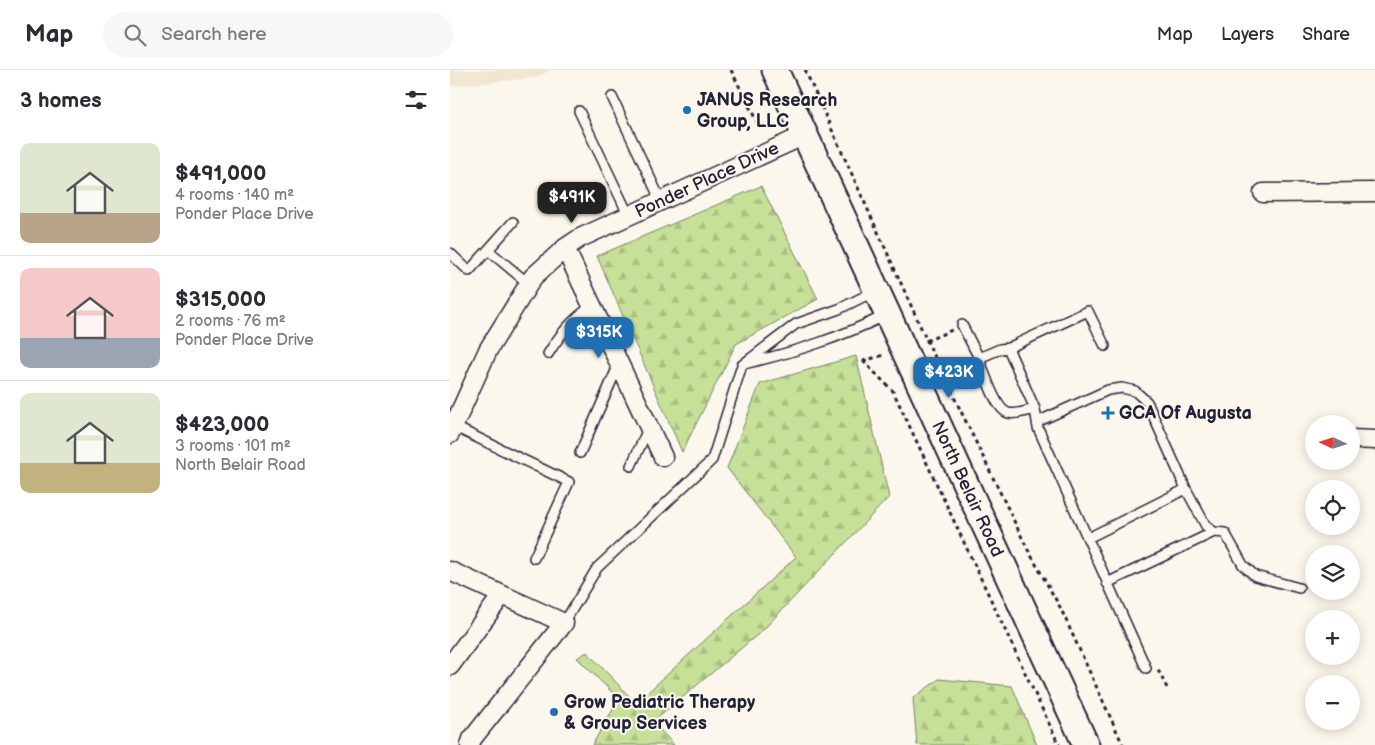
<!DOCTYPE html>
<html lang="en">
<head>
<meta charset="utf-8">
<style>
  :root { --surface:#fff; --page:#f7f7f7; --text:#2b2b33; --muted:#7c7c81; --line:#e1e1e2; --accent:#1f6fb2 }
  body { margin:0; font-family:"Balsamiq Sans",sans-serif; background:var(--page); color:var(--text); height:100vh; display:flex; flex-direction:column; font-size:19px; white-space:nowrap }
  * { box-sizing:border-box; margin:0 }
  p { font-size:16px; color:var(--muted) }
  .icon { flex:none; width:28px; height:28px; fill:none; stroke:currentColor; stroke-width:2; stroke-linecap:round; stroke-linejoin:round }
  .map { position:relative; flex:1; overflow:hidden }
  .side { display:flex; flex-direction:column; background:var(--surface); width:450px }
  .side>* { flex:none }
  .needle { width:32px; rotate:274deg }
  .buttons { position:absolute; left:855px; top:345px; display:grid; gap:10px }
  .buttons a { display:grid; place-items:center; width:55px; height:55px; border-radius:50%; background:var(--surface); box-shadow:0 2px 12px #0003; font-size:25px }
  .price { position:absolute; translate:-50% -42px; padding:0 11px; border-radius:10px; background:var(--accent); color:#fff; font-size:16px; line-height:32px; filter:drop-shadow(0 1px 2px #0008) }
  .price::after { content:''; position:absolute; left:50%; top:30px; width:15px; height:11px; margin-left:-8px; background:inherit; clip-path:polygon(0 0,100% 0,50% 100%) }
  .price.on { background:#222; color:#fff }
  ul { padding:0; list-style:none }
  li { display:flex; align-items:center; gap:15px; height:125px; padding:0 20px }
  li+li { border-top:1px solid var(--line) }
  li span { display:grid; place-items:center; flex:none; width:140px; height:100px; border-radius:10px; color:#555 }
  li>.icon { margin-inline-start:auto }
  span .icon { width:60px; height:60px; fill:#fffc; stroke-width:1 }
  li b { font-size:21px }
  h2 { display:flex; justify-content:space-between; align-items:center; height:60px; padding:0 20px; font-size:21px }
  header { display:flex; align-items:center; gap:30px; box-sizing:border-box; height:70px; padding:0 25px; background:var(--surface); border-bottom:1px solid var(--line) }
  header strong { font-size:24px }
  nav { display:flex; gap:28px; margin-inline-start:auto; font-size:18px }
  .search { width:350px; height:45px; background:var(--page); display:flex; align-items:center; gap:12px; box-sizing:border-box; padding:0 18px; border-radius:28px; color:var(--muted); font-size:19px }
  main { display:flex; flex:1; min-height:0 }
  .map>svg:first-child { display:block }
</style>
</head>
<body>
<header>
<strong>Map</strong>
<div class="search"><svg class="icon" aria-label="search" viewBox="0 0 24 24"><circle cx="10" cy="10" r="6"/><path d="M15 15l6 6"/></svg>Search here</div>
<nav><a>Map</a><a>Layers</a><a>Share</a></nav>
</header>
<main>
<section class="side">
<h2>3 homes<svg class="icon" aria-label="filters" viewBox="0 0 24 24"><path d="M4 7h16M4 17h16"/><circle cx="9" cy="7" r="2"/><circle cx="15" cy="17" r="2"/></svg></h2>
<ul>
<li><span style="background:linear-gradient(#dfe7d0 70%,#b9a48a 0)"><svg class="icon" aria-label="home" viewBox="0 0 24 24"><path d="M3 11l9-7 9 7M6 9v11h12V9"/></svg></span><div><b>$491,000</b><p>4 rooms · 140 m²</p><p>Ponder Place Drive</p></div></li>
<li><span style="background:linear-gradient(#f6c9c9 70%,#9aa5b1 0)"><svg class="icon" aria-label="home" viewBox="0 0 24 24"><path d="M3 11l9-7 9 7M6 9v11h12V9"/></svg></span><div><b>$315,000</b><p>2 rooms · 76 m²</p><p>Ponder Place Drive</p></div></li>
<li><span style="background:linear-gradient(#dfe7d0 70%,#c2b280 0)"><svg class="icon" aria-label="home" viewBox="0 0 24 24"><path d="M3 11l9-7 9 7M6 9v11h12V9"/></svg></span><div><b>$423,000</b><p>3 rooms · 101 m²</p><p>North Belair Road</p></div></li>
</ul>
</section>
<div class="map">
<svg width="925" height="675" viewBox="0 0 925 675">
  <defs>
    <pattern id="forest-firs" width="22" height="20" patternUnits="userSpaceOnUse" patternTransform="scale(1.25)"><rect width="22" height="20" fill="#c6e097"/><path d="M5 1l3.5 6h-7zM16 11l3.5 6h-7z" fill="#aac083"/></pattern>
  </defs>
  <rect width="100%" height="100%" fill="#fbf7ec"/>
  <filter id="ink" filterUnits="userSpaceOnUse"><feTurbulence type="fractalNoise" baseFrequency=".02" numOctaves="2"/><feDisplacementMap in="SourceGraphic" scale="10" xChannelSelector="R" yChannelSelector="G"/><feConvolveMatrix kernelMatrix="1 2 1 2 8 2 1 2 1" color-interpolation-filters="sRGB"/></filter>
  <g filter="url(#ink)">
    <!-- built -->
    <path fill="#f1e7d1" d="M 0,0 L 101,0 L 85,8 L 0,16 Z"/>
    <!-- forest -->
    <path fill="url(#forest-firs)" stroke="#748169" d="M 311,116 L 368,229 L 286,274 L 232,382 L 147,186 Z
      M 406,286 L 439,427 L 313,560 L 203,652 L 224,675 L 142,675 L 169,629 L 127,588 L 137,582 L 186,633 L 346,487 L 277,398 L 310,314 Z
      M 489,609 L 562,616 L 587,675 L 467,675 L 463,628 Z"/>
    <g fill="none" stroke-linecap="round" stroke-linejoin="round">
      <defs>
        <path id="lane" d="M 162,27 L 211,131
          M 129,41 L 179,146
          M 38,180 L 63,152
          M 0,183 L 19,201 L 38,180 L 79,214
          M 512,255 L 529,288
          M 558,278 L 585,339 L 588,358 L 696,598
          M 98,284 C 111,263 122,250 142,236
          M 298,293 C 348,281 389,268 436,245
          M 585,339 C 577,341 565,345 558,343 C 545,339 534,301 529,288 L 550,279 L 558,278 L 638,241 L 655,276
          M 587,352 L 658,320 L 672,318 L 685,321 L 697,332 L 736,419 L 756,456 L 764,462
          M 3,356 L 119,412 L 84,488
          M 130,383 L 169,294
          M 181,396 L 199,357
          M 638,468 L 736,419
          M 657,513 L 764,462 L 775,463 L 793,495 L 805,506 L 849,518
          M 114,553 L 147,498 L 262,390 L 292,295 L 346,254 L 389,239 L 425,221"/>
        <path id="street" d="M 813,123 L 925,122
          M 115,178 L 213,387
          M 0,364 L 38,280 L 83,207 L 115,178 L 130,168 L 355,65
          M 901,369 L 925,370
          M 0,501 L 114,553 L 22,669 L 20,675
          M 0,596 L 52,525"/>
        <g id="secondary">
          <path id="s1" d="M 325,0 L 636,675"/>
        </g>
      </defs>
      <!-- lane casing -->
      <use href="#lane" stroke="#22223b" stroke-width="12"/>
      <!-- street casing -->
      <use href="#street" stroke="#22223b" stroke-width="21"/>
      <!-- secondary casing -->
      <use href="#secondary" stroke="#22223b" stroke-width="29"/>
      <!-- path -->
      <path stroke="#22223b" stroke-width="3" stroke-dasharray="4 4" stroke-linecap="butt" d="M 281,0 L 308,54
        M 355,0 L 477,271 L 578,480 L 610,537 L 673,675
        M 476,271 L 502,260
        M 413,291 L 443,321 L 609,675
        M 413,291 L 434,285
        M 708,600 L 717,618"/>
      <!-- lane -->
      <use href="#lane" stroke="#fbf7ec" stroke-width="9"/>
      <!-- street -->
      <use href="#street" stroke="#fbf7ec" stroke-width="18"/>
      <!-- secondary -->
      <use href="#secondary" stroke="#fbf7ec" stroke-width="25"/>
    </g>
  </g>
  <!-- markers -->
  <g fill="#1f6fb2" stroke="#fbf7ec" stroke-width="2">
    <circle cx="237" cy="40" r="5"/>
    <path d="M655.5 335.5h5v5h5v5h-5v5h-5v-5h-5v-5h5z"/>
    <circle cx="104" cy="642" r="5"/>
  </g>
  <g text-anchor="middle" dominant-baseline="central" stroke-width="4" stroke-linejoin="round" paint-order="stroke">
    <!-- poi labels -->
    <g font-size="18" font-weight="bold" fill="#22223b" stroke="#fbf7ec" text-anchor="start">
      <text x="247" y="30">JANUS Research<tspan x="247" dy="21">Group, LLC</tspan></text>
      <text x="669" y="343">GCA Of Augusta</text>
      <text x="114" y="632">Grow Pediatric Therapy<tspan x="114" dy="21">&amp; Group Services</tspan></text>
    </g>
    <!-- street labels -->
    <g font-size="18" fill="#22223b" stroke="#fbf7ec">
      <text transform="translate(257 110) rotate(-25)">Ponder Place Drive</text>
      <text stroke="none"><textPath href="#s1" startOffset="461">North Belair Road</textPath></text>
    </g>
  </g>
</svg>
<div class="buttons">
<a><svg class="needle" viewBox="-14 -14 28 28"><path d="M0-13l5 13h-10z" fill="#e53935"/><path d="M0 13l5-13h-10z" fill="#7c7c81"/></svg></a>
<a><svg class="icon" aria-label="locate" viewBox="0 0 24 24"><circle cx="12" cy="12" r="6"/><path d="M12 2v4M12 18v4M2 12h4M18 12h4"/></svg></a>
<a><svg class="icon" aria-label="layers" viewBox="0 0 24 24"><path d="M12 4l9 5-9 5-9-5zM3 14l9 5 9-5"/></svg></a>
<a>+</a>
<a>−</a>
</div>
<b class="price on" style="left:122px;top:154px">$491K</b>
<b class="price" style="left:149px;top:289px">$315K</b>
<b class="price" style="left:499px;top:329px">$423K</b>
</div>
</main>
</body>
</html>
